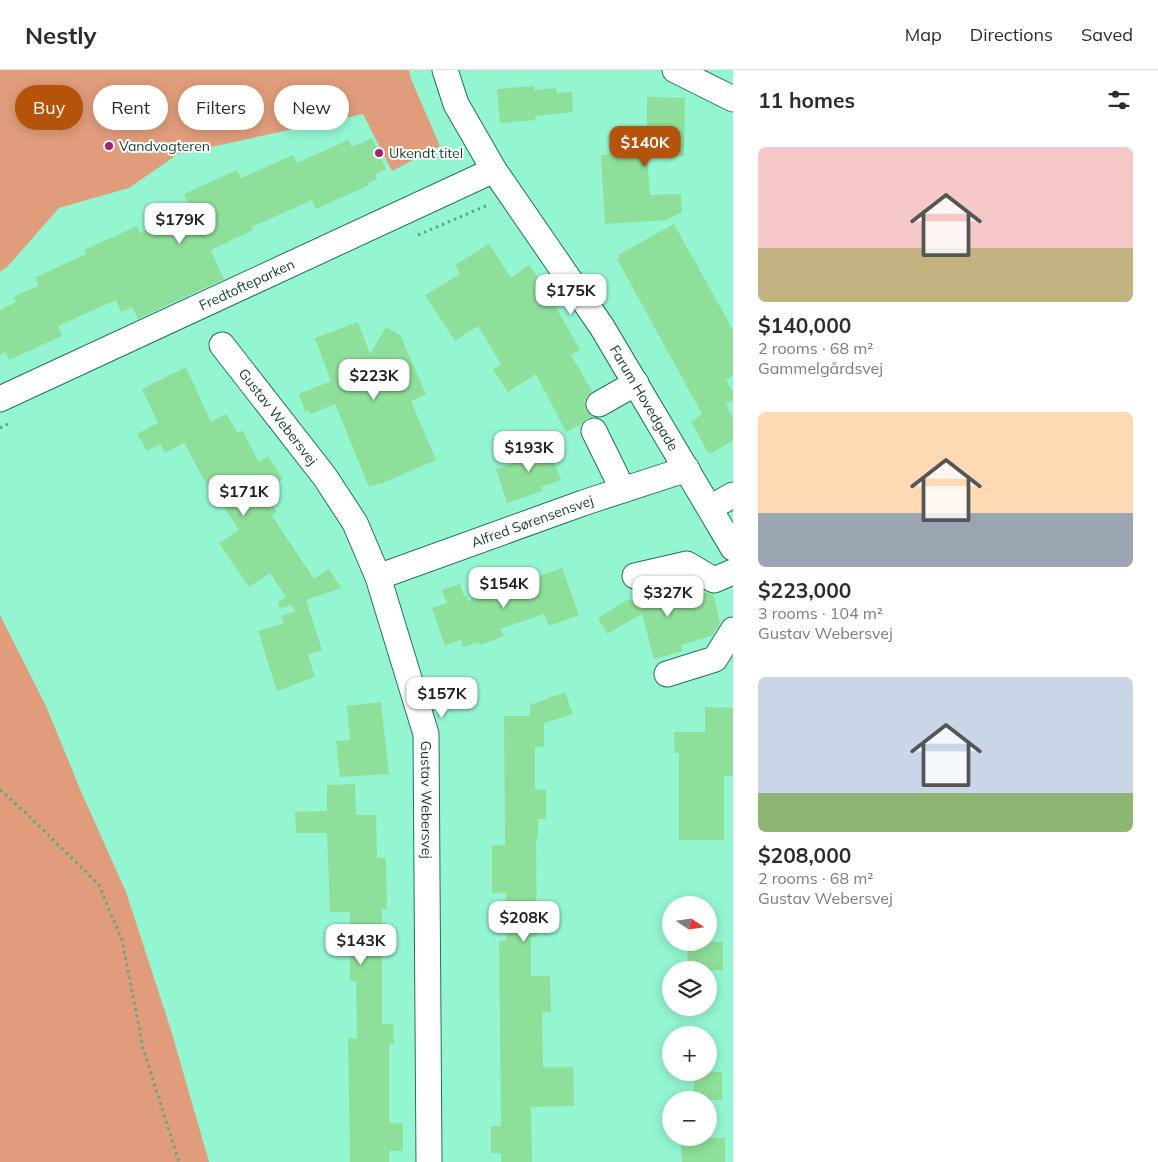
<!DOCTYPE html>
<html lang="en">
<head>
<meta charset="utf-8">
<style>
  :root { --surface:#fff; --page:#f2f2f3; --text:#2b2b33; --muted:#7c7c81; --line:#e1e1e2; --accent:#b45309 }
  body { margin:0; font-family:Mulish,sans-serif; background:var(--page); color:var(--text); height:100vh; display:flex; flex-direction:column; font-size:19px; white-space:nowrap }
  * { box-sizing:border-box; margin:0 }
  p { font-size:16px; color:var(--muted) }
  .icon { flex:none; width:28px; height:28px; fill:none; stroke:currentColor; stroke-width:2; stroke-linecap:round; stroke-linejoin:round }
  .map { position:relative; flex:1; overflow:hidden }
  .side { display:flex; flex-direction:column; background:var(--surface); width:425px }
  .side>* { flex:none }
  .hud { position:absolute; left:15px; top:15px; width:475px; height:45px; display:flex; gap:10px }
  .needle { width:32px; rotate:103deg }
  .tools { position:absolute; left:662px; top:826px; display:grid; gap:10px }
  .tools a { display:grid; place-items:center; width:55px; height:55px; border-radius:50%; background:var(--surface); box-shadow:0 2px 12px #0003; font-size:25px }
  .price { position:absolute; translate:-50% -42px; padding:0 11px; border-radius:10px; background:#fff; color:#222; font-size:16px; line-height:32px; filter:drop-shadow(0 1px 2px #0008) }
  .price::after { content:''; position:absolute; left:50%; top:30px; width:15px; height:11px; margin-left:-8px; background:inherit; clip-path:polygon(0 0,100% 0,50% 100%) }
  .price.current { background:var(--accent); color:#fff }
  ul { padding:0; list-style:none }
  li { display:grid; align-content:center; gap:10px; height:265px; padding:0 25px }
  li span { display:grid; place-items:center; height:155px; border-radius:8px; color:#555 }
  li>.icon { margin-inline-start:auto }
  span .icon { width:90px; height:90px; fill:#fffc; stroke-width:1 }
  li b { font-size:21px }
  h2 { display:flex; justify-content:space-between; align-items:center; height:60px; padding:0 25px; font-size:21px }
  .tag { padding:0 18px; border-radius:22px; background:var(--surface); box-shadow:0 2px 12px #0003; font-size:18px; line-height:45px }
  .tag.current { background:var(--accent); color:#fff }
  header { display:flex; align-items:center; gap:30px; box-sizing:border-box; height:70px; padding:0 25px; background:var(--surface); border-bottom:1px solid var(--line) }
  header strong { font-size:24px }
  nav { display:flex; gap:28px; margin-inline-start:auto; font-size:18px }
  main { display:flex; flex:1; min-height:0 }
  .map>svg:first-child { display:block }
</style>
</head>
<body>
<header>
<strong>Nestly</strong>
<nav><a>Map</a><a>Directions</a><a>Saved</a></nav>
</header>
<main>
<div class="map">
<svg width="733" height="1092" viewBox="0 0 733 1092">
  <rect width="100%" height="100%" fill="#94f6d1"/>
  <!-- green -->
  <path fill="#e19d7b" d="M 0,0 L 409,0 L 411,9 L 440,76 L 392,101 L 363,44 L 178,84 L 129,118 L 59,138 L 8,196 L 0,202 Z
    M 0,545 L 46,636 L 80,719 L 126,822 L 171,960 L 209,1092 L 0,1092 Z"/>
  <!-- building -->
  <path fill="#8edf99" d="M 534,16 L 534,20 L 556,18 L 557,23 L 572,22 L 573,42 L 535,46 L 536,50 L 500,53 L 497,19 Z
    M 647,27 L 685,28 L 684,86 L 647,85 L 650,125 L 681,124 L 682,142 L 667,150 L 605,154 L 601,85 L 647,84 Z
    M 372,68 L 386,99 L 375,104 L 377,109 L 368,113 L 369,115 L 316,139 L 312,130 L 252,157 L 253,160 L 211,180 L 224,209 L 138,249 L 132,237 L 121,242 L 116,230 L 58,256 L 62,266 L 9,290 L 6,282 L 0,285 L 0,240 L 16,232 L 13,227 L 38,216 L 36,207 L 86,184 L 84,180 L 137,156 L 140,163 L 191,140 L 184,124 L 237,100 L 241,108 L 293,85 L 297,93 L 348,70 L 352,77 Z
    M 674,154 L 733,260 L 733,306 L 726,310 L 733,322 L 733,330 L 726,334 L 733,348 L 733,371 L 709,384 L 691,352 L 702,344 L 617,189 L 620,188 L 618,185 Z
    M 489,174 L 511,208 L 529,195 L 552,228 L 551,229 L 580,280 L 571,285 L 592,321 L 586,327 L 585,334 L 587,341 L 593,347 L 587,348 L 582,354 L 566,362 L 536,304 L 508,322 L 493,300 L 501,294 L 478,256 L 455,271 L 425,225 L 460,204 L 455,195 Z
    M 358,252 L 370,284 L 386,257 L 400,265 L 426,324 L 411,331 L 436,390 L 380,414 L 380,413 L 369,417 L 335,334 L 310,344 L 309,340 L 305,342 L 299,324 L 331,311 L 315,268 Z
    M 186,297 L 211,352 L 226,344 L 238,363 L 242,360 L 259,392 L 268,386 L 283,409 L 264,421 L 277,442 L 272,446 L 314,509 L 329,499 L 341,518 L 306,530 L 322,580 L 308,585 L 315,607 L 277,621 L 258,561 L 284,553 L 281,546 L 295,541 L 291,535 L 280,538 L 278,532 L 286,527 L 270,503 L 249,517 L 219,473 L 239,460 L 210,416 L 208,417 L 184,373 L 165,383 L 160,374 L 147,381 L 137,364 L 158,353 L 142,319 Z
    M 545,370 L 561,410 L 541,417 L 542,421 L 507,433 L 496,399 L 528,388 L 525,377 Z
    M 562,498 L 579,545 L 549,556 L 544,544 L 500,559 L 504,566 L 480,575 L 479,572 L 463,577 L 461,570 L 445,575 L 432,538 L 447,533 L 442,520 L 460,514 L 464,526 L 466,526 L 468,531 Z
    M 697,517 L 699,525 L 707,522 L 713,524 L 720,553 L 712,566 L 681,575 L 683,581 L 654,589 L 642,544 L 607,564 L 598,548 L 625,531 L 675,518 L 676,522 Z
    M 565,622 L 573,644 L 544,653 L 544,677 L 535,677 L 535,719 L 546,720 L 546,749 L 538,749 L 538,769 L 536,769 L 537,867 L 531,867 L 531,906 L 550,906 L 551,942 L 542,942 L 543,997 L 573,997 L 574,1036 L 531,1037 L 532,1092 L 501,1092 L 501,1083 L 491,1083 L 491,1056 L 501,1056 L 499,871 L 507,871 L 506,823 L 492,823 L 492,775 L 505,775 L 504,646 L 530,646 L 530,635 Z
    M 381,632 L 389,704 L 340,707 L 336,671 L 350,670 L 347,636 Z
    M 705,637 L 733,638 L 733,706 L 724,706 L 724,770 L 679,770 L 679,683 L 675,683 L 674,662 L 705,662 Z
    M 355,714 L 356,745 L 376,745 L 377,788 L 386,788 L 387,839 L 382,839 L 382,954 L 393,954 L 394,974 L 389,974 L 389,1053 L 403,1053 L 403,1081 L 389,1081 L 389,1092 L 350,1092 L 348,968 L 357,968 L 356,911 L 350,911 L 350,842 L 330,842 L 327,763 L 296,763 L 295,742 L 327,741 L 327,715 Z
    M 688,872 L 723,872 L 723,900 L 687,900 Z
    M 694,1002 L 722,1002 L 722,1030 L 694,1030 Z
    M 681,1068 L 725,1068 L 725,1092 L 682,1092 Z"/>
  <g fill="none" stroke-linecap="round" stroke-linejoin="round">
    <defs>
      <g id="minor">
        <path id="s1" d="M 445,0 L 456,34 L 494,100 L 602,257 L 733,478"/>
        <path d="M 675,0 L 733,29"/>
        <path id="s2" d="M 222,275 L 325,407 L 355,453 L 378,507 L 426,664 L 429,1092"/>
        <path id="s3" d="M 0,329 L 494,100"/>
        <path d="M 599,334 L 636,313"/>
        <path d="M 594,361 L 623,420"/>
        <path d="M 710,438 L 733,425"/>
        <path d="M 635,506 L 687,494 L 714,510 L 733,502"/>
        <path id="s4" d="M 378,507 L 583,433 L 687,399"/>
        <path d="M 667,604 L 715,589 L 733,560"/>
      </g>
    </defs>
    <!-- minor casing -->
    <use href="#minor" stroke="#257259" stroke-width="27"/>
    <!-- path -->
    <path stroke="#5ca68b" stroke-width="3" stroke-dasharray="2.5 4" stroke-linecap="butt" d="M 418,165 L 488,135
      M 0,358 L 8,354
      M 0,720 L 25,742 L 99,815 L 122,870 L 143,978 L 179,1092"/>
    <!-- minor -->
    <use href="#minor" stroke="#fff" stroke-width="25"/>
  </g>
  <!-- markers -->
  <g fill="#a42373" stroke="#fff" stroke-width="2">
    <circle cx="109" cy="76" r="5"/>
    <circle cx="379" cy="83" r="5"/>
  </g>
  <g text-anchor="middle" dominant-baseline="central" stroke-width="4" stroke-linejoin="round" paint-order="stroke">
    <!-- poi labels -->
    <g font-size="14" fill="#143e30" stroke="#fff" text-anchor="start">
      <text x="119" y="76">Vandvogteren</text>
      <text x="389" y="83">Ukendt titel</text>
    </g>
    <!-- street labels -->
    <g font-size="14" fill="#143e30" stroke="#fff">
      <text stroke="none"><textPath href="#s3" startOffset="272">Fredtofteparken</textPath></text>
      <text stroke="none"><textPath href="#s1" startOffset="385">Farum Hovedgade</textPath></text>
      <text stroke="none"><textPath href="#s2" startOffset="91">Gustav Webersvej</textPath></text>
      <text stroke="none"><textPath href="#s4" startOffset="164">Alfred Sørensensvej</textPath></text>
      <text stroke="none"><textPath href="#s2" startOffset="511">Gustav Webersvej</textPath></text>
    </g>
  </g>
</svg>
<div class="tools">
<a><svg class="needle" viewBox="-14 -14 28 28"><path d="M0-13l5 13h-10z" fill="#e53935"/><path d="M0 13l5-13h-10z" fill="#7c7c81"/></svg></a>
<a><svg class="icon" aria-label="layers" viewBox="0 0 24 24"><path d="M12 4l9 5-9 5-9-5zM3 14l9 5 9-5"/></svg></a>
<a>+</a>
<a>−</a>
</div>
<b class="price current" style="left:645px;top:98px">$140K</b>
<b class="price" style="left:180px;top:175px">$179K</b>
<b class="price" style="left:571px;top:246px">$175K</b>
<b class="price" style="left:374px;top:331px">$223K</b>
<b class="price" style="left:529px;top:403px">$193K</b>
<b class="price" style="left:244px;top:447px">$171K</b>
<b class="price" style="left:504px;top:539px">$154K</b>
<b class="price" style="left:668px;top:548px">$327K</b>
<b class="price" style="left:442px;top:649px">$157K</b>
<b class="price" style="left:524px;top:873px">$208K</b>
<b class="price" style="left:361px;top:896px">$143K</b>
<div class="hud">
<a class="tag current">Buy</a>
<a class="tag">Rent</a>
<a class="tag">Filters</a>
<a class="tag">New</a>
</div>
</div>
<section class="side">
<h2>11 homes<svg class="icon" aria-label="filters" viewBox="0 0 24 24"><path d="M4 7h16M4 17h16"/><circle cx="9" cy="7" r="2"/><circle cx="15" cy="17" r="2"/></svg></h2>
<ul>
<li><span style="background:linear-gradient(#f6c9c9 65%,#c2b280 0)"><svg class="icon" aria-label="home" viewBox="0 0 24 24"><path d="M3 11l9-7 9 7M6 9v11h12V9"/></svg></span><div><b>$140,000</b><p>2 rooms · 68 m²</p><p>Gammelgårdsvej</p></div></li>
<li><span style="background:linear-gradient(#ffd9b3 65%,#9aa5b1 0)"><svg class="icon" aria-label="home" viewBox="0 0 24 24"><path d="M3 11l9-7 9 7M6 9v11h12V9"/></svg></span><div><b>$223,000</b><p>3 rooms · 104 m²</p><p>Gustav Webersvej</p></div></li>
<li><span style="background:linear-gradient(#c9d6e8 75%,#8fb573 0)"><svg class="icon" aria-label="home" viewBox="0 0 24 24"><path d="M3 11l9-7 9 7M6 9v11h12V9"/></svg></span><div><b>$208,000</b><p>2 rooms · 68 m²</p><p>Gustav Webersvej</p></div></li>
</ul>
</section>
</main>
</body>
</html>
